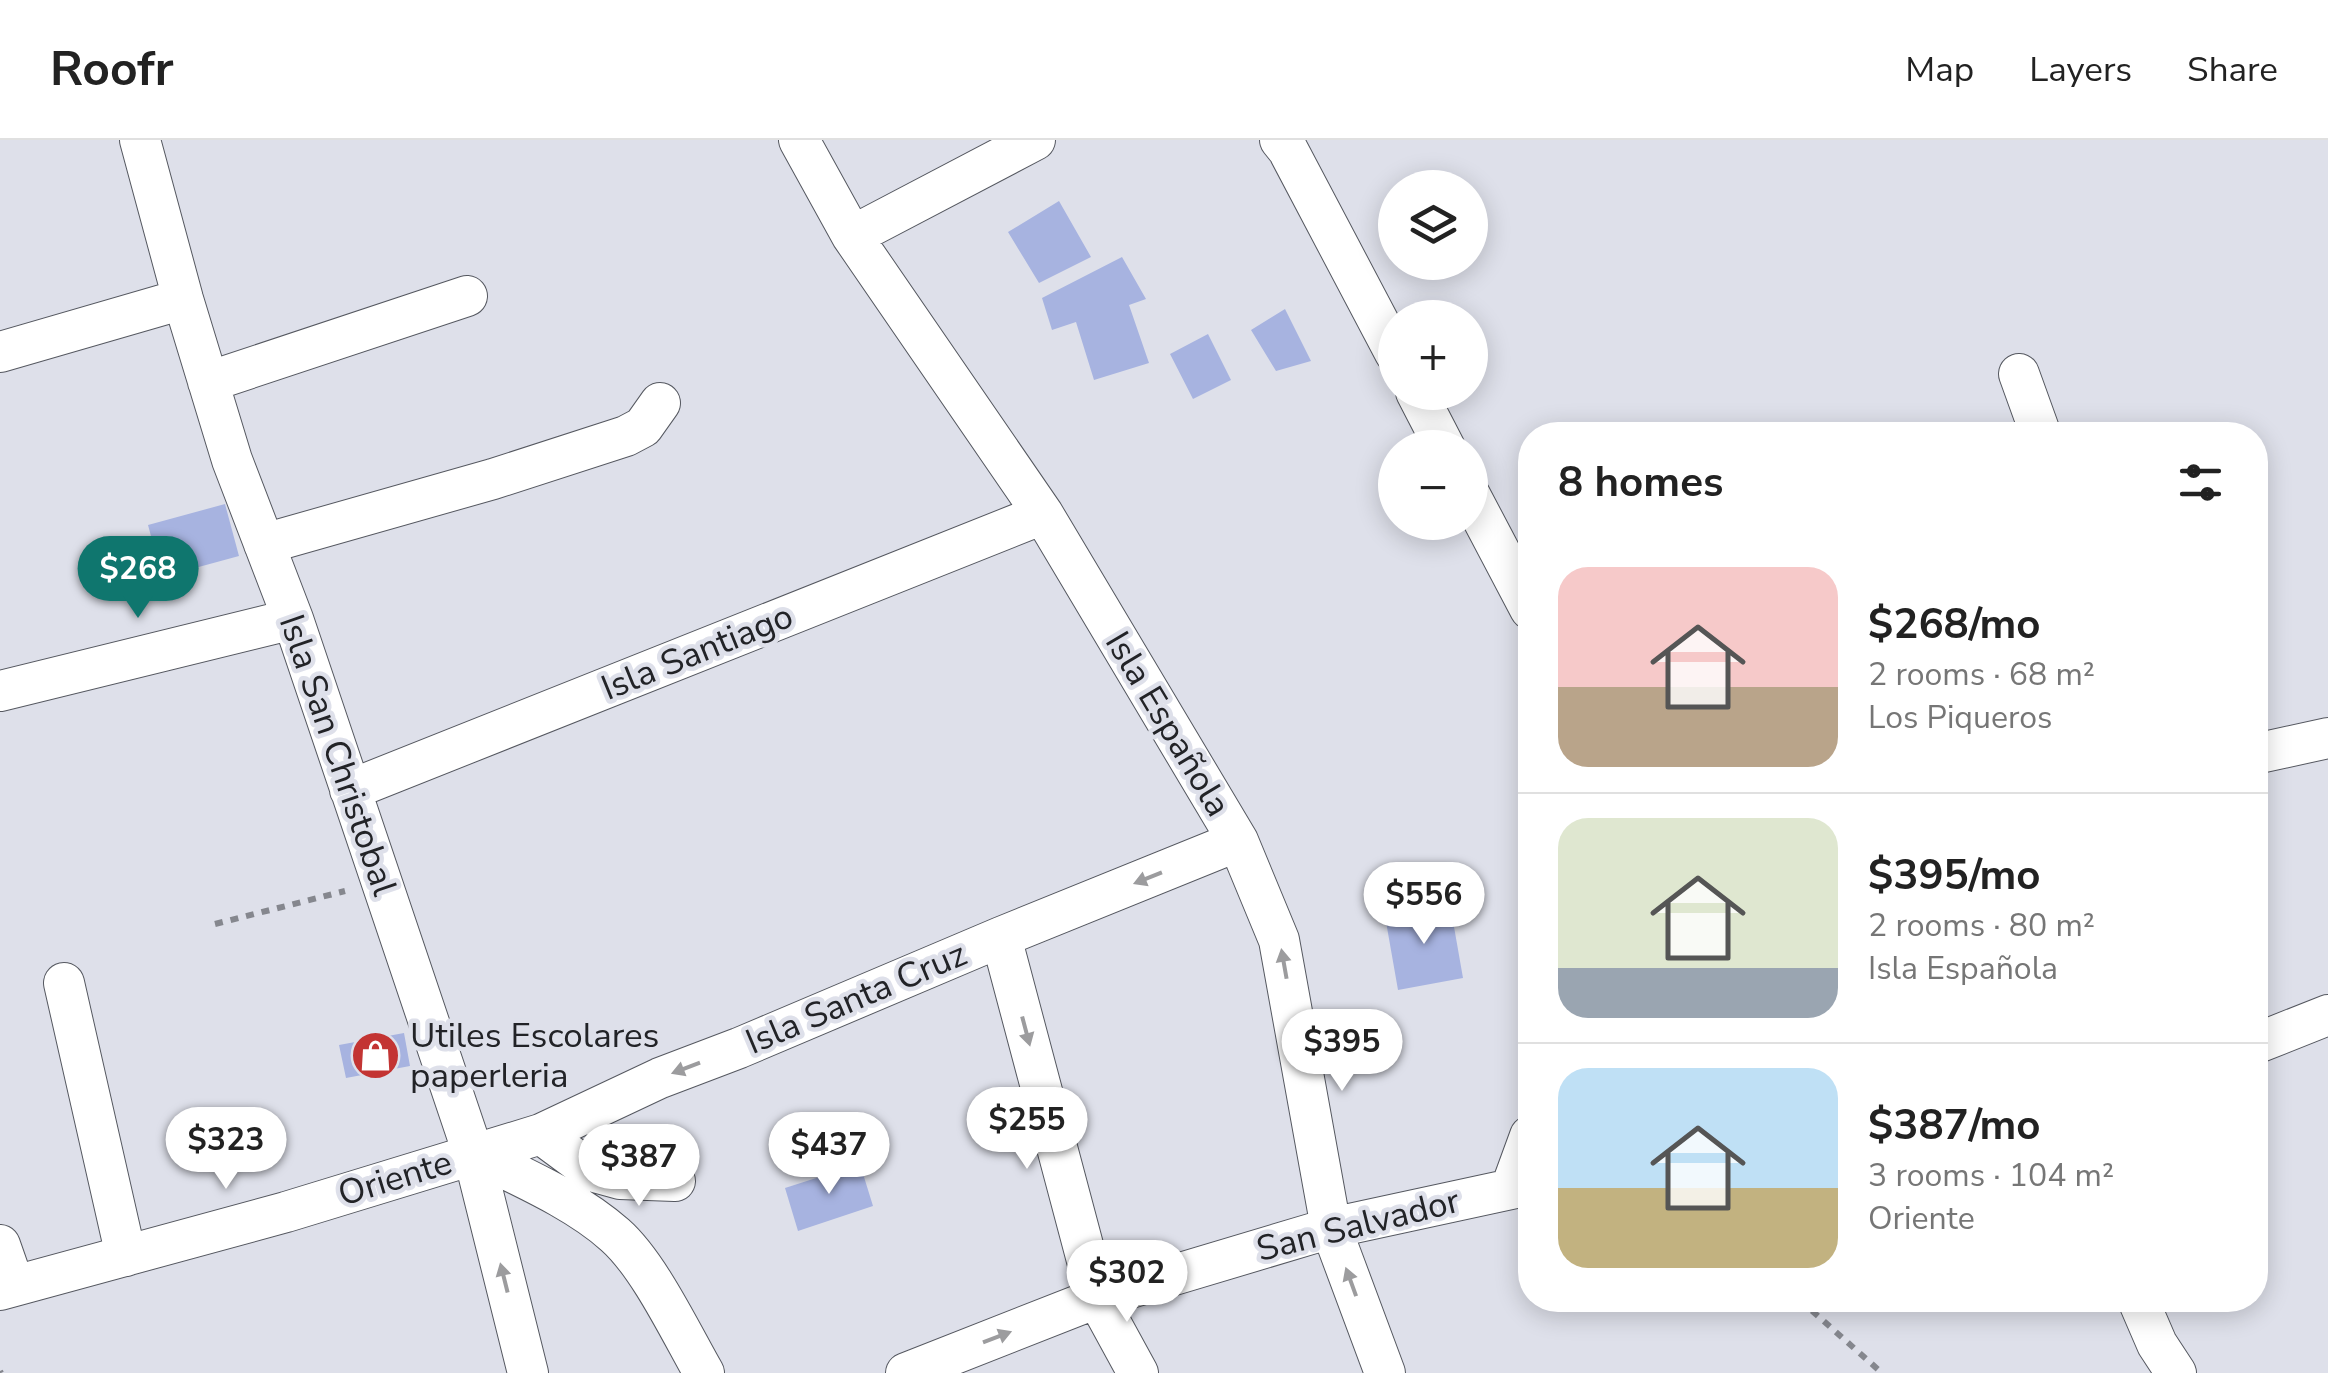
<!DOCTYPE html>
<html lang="en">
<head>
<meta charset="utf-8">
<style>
  :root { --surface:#fff; --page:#f2f2f2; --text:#222; --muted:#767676; --line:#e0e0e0; --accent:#0f766e }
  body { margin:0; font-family:"Nunito Sans",sans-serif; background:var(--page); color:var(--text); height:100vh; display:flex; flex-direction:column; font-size:38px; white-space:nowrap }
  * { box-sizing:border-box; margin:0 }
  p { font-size:32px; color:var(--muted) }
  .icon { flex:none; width:55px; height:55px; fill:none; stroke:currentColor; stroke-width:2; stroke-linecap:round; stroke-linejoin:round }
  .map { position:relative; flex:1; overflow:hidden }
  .sheet { position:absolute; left:1518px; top:282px; width:750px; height:890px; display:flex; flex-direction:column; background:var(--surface); border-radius:40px; box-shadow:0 5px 25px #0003 }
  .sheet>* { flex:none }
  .tools { position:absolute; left:1378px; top:30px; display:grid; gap:20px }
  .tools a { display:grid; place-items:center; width:110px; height:110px; border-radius:50%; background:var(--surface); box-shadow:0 5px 25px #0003; font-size:50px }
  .price { position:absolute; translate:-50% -85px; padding:0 22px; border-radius:35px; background:#fff; color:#222; font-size:32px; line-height:65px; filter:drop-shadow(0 2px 5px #0008) }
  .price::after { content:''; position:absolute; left:50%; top:60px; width:30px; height:22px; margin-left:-15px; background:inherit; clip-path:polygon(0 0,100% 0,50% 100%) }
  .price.active { background:var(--accent); color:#fff }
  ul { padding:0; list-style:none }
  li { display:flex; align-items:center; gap:30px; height:250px; padding:0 40px }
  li+li { border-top:2px solid var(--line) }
  li span { display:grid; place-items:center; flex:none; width:280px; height:200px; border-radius:30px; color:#555 }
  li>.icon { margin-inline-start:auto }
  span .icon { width:120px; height:120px; fill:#fffc; stroke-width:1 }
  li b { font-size:42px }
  h2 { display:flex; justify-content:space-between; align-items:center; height:120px; padding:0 40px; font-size:42px }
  header { display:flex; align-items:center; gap:60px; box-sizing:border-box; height:140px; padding:0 50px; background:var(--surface); border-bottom:2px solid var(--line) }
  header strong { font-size:48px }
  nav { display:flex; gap:55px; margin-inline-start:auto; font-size:35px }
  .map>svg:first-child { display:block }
</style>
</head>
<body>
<header>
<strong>Roofr</strong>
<nav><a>Map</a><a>Layers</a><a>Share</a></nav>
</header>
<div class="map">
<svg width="2328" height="1233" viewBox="0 0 2328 1233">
  <rect width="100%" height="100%" fill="#dee0ea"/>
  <!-- building -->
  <path fill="#a7b3e0" d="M 1059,61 L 1091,117 L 1039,143 L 1008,92 Z
    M 1122,117 L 1146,159 L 1129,165 L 1149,223 L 1094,240 L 1076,182 L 1052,190 L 1042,158 Z
    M 1285,169 L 1311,221 L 1276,231 L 1251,190 Z
    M 1208,194 L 1231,240 L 1193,259 L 1170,214 Z
    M 225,364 L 239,416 L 162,437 L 148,385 Z
    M 1450,764 L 1463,838 L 1398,850 L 1385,776 Z
    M 404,893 L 410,926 L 346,938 L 339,905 Z
    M 860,1024 L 873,1066 L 798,1091 L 785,1048 Z"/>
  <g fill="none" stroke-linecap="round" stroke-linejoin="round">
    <defs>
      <path id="minor" d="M 140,0 L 183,159 L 232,320 L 293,479 L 473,1013 L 528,1233
        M 799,0 L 852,96 L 1043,374 L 1238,701 L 1279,800 L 1331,1088 L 1385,1233
        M 1280,0 L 1288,10 L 1395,213
        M 852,96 L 1035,0
        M 0,212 L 183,159
        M 2019,234 L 2041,295
        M 208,242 L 467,156
        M 1416,252 L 1445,308
        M 1470,355 L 1530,469
        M 264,404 L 493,339 L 626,296 L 643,287 L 660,263
        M 0,551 L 293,479
        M 2255,614 L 2328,598
        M 350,650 L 1043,374
        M 1001,797 L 1097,1158 L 1138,1233
        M 64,843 L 126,1116
        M 2255,904 L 2328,875
        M 541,994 L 591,1031 L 620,1039 L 675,1041
        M 473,1013 C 519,1036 576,1060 615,1095 C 649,1125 681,1193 704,1233
        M 1511,1048 L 1530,996
        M 0,1105 L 14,1145
        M 0,1150 L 286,1072 L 541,994 L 660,938 L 739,908 L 1001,797 L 1238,701
        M 2138,1160 L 2157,1204 L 2176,1233
        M 906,1233 L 1097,1158 L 1331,1088 L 1530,1045"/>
    </defs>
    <!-- minor casing -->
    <use href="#minor" stroke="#555860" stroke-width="42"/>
    <!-- path -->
    <path stroke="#85878e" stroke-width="6" stroke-dasharray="8 8" stroke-linecap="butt" d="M 215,784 L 345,751
      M 1800,1160 L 1882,1233
      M 0,1231 L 1,1233"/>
    <!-- minor -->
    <use href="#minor" stroke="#fff" stroke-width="40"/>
  </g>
  <!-- one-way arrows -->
  <defs><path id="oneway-solid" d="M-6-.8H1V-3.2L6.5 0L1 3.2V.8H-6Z" transform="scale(2.5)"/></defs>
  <g fill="#9c9c9e">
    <use href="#oneway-solid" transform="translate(1148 738) rotate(158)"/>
    <use href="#oneway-solid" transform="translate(1284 824) rotate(-100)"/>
    <use href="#oneway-solid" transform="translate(1026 891) rotate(75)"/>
    <use href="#oneway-solid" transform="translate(686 928) rotate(159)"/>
    <use href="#oneway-solid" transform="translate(504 1138) rotate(-104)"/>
    <use href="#oneway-solid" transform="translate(1351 1142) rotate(-110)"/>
    <use href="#oneway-solid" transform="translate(997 1197) rotate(-21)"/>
  </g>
  <!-- icons -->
  <defs>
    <symbol id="shop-disc" viewBox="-11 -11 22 22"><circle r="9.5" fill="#c33433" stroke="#dee0ea"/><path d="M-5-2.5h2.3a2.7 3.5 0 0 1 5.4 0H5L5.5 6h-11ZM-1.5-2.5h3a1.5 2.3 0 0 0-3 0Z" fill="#fff"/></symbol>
  </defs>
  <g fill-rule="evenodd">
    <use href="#shop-disc" x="348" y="888" width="55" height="55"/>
  </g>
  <g text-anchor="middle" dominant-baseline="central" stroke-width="9" stroke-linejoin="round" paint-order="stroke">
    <!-- street labels -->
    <g font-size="35" fill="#222327" stroke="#dee0ea">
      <text transform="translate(697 512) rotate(-22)">Isla Santiago</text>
      <text transform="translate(1168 584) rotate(59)">Isla Española</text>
      <text transform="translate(338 615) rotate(71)">Isla San Christobal</text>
      <text transform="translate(856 858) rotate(-23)">Isla Santa Cruz</text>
      <text transform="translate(395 1038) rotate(-17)">Oriente</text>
      <text transform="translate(1358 1085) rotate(-14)">San Salvador</text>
    </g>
    <!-- poi labels -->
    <g font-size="35" fill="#222327" stroke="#dee0ea" text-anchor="start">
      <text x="410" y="895">Utiles Escolares<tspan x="410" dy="40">paperleria</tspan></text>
    </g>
  </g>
</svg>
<div class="tools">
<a><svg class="icon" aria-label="layers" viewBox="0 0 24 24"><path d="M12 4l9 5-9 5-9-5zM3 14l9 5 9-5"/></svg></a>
<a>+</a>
<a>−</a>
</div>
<b class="price active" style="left:138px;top:481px">$268</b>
<b class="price" style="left:1424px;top:807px">$556</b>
<b class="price" style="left:1342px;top:954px">$395</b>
<b class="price" style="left:1027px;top:1032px">$255</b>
<b class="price" style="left:226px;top:1052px">$323</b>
<b class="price" style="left:829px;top:1057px">$437</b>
<b class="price" style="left:639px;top:1069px">$387</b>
<b class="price" style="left:1127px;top:1185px">$302</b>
<section class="sheet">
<h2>8 homes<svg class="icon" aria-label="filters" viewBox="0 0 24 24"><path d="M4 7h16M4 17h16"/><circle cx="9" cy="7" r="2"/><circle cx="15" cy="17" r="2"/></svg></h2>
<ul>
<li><span style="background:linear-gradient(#f6c9c9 60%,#b9a48a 0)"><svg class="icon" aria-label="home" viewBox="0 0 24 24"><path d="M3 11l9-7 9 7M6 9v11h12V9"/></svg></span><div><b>$268/mo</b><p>2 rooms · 68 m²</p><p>Los Piqueros</p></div></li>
<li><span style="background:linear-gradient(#dfe7d0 75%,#9aa5b1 0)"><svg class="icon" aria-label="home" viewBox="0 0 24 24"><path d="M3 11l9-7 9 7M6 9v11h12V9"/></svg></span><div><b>$395/mo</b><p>2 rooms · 80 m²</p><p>Isla Española</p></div></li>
<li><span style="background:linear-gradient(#bfe0f5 60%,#c2b280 0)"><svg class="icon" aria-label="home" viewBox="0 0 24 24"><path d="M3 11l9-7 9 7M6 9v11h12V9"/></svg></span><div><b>$387/mo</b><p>3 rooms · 104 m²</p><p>Oriente</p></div></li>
</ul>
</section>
</div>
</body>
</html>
